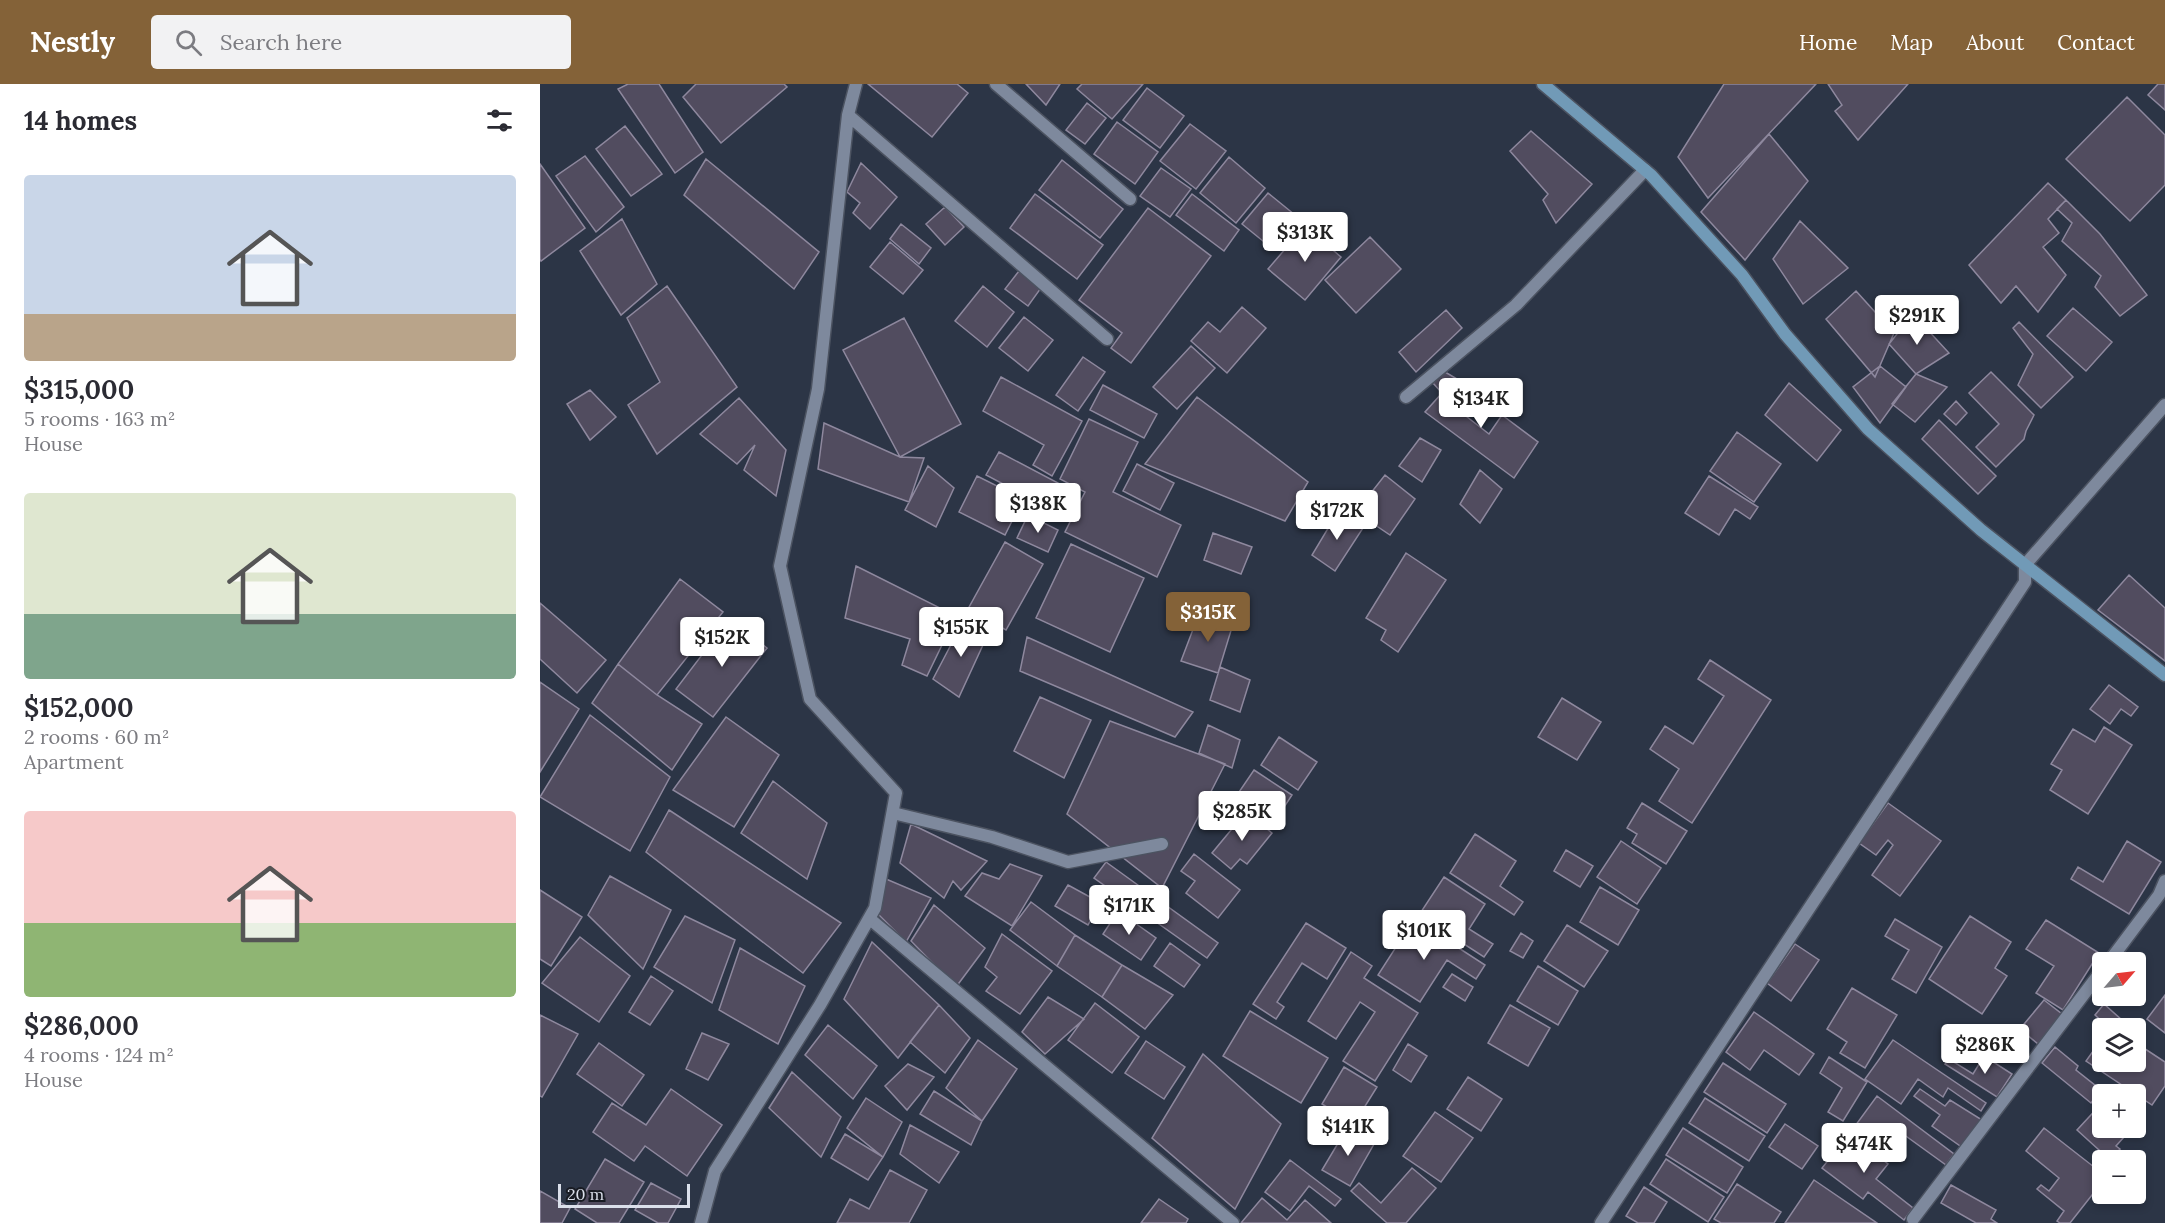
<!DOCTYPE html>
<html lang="en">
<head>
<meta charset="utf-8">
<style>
  :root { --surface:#fff; --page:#f2f2f3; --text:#2b2b33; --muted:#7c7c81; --accent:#846238 }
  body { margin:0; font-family:Lora,serif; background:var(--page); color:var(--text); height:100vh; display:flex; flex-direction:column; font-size:22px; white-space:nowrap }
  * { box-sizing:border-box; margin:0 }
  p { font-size:20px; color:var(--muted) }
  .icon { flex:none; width:33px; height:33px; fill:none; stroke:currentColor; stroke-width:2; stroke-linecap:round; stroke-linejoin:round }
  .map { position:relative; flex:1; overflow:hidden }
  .sheet { display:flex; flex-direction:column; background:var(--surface); width:540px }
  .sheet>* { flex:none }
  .needle { width:39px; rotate:62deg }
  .buttons { position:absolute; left:1552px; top:868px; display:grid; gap:12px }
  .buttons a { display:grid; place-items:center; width:54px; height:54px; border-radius:6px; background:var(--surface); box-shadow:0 3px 9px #0003; font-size:30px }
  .scale { position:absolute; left:18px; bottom:15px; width:132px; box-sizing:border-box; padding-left:6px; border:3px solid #dbe0eb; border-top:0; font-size:16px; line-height:21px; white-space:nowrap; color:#dbe0eb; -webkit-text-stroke:4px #191c24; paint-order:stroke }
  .price { position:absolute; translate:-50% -51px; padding:0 14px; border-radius:6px; background:#fff; color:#222; font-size:20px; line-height:39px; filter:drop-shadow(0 2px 3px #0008) }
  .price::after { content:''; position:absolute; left:50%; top:36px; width:18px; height:14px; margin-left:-9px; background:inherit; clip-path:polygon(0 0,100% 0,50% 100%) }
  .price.active { background:var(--accent); color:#fff }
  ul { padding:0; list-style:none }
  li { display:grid; align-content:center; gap:12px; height:318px; padding:0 24px }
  li span { display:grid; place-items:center; height:186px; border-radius:6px; color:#555 }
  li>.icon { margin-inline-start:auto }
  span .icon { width:108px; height:108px; fill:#fffc; stroke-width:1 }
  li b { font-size:26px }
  h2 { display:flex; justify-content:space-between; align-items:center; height:72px; padding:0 24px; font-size:26px }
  header { display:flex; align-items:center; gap:36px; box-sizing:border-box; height:84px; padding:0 30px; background:var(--accent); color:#fff }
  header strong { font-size:28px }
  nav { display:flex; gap:33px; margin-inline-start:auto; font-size:21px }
  .search { width:420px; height:54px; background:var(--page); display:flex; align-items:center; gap:15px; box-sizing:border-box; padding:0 21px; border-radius:6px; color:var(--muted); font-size:22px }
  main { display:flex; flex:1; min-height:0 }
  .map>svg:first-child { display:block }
</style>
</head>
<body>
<header>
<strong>Nestly</strong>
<div class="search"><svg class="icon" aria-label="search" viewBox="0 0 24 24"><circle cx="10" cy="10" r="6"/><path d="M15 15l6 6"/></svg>Search here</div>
<nav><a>Home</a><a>Map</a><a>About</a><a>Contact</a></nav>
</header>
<main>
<section class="sheet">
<h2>14 homes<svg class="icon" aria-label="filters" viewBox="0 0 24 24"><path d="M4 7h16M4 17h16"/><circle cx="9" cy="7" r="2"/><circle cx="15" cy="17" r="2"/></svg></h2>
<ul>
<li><span style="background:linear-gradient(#c9d6e8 75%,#b9a48a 0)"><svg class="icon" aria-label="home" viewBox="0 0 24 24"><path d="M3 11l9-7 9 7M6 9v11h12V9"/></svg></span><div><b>$315,000</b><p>5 rooms · 163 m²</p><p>House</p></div></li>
<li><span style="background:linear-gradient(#dfe7d0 65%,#7fa58c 0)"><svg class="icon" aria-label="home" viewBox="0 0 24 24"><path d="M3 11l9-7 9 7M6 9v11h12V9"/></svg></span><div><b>$152,000</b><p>2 rooms · 60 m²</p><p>Apartment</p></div></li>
<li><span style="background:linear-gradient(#f6c9c9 60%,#8fb573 0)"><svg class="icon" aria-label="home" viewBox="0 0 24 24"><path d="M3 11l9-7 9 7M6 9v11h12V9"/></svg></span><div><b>$286,000</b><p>4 rooms · 124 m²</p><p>House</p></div></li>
</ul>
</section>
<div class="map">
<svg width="1625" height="1139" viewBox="0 0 1625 1139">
  <rect width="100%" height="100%" fill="#2c3546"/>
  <!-- building -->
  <path fill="#514c5f" stroke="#8e889e" stroke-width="1.5" d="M 88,0 L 119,0 L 163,68 L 135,89 L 78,5 Z
    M 156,0 L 244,0 L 247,3 L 181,59 L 143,13 Z
    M 328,0 L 417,0 L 428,9 L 392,53 Z
    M 486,0 L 520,0 L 506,21 Z
    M 542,0 L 603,0 L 572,35 L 537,5 Z
    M 1184,0 L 1276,0 L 1168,114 L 1138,73 Z
    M 1288,0 L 1368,0 L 1318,56 L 1295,27 L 1302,21 Z
    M 1618,0 L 1625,0 L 1625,26 L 1608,11 Z
    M 607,4 L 644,32 L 620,64 L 583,36 Z
    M 1587,13 L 1625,51 L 1625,101 L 1590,137 L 1526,75 Z
    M 547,19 L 566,34 L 545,60 L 526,46 Z
    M 577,38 L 618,68 L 595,100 L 554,70 Z
    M 650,40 L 686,67 L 656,105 L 620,77 Z
    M 85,42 L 122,90 L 91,112 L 56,65 Z
    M 991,47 L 1052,100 L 1016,139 L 1003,116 L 1008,110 L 970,67 Z
    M 1229,50 L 1268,97 L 1205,176 L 1161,128 Z
    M 45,72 L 84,123 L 56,148 L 16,92 Z
    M 689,73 L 725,104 L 696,139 L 660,109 Z
    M 166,75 L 279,168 L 254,205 L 144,111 Z
    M 522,76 L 583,125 L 560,154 L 499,106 Z
    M 321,79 L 357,113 L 330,145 L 313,129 L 320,119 L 307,108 Z
    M 0,80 L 45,144 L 1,177 L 0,175 Z
    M 621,84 L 651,105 L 630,133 L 600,112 Z
    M 1508,99 L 1526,116 L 1508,135 L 1519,149 L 1503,163 L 1526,191 L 1498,228 L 1476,202 L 1461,219 L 1429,181 Z
    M 728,109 L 760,135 L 734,166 L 702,140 Z
    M 495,110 L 563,161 L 537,195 L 470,144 Z
    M 652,110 L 699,146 L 684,167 L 636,131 Z
    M 1526,116 L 1560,150 L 1607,211 L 1580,232 L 1555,203 L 1561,192 L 1522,157 L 1532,139 L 1517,125 Z
    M 405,123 L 424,143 L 405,161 L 386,140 Z
    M 608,124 L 671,172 L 591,279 L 571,264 L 582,249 L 539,216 Z
    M 82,135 L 117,200 L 81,231 L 40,167 Z
    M 1260,137 L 1308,184 L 1263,220 L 1233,175 Z
    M 361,140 L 391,164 L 379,180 L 350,155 Z
    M 765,142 L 801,173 L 765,216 L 728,185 Z
    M 830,153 L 861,185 L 816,229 L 785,196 Z
    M 350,158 L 383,186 L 363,210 L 330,183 Z
    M 479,187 L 501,204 L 488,222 L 465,205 Z
    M 127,202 L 197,303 L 117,370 L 88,321 L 120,298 L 87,234 Z
    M 443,202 L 474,228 L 447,263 L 415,237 Z
    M 1316,207 L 1354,249 L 1335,293 L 1286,235 Z
    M 702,223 L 726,244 L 687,289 L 651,257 L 668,238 L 680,248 Z
    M 1533,224 L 1572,258 L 1546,287 L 1507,252 Z
    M 906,226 L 922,244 L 876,288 L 859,268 Z
    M 1373,230 L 1409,269 L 1376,290 L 1349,260 Z
    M 484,233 L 513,256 L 488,287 L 459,264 Z
    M 364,234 L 421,340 L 360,373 L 303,266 Z
    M 1479,238 L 1533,293 L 1501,324 L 1478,301 L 1493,270 L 1473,244 Z
    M 651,262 L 675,284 L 637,325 L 613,303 Z
    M 543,273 L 565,288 L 538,327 L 516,311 Z
    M 1340,282 L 1366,303 L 1340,339 L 1313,303 Z
    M 905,288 L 929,302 L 917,325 L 949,350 L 962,331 L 998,358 L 974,394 L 885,328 L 902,309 L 893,299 Z
    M 1451,288 L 1494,331 L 1486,347 L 1484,355 L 1456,383 L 1436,363 L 1459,340 L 1429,309 Z
    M 1376,290 L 1407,303 L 1375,338 L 1352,320 Z
    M 461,293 L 542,337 L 512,392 L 493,381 L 504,361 L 443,327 Z
    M 1249,299 L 1301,346 L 1277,377 L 1225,331 Z
    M 563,301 L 617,330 L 604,354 L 550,326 Z
    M 50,306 L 76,333 L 50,356 L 27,320 Z
    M 657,313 L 768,398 L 745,437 L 605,380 Z
    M 199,314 L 246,366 L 236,412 L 204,386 L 215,361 L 197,380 L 160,350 Z
    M 1416,317 L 1427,329 L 1416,341 L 1404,330 Z
    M 549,335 L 598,358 L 573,408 L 641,441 L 617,493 L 525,448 L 545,408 L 520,395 Z
    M 1399,336 L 1456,392 L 1438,410 L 1382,355 Z
    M 284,339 L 360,373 L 384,374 L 369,418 L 278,385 Z
    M 1197,348 L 1241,380 L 1214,418 L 1170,387 Z
    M 880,354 L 901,366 L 882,398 L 859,382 Z
    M 459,368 L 537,409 L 524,432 L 446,391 Z
    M 597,380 L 634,399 L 620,426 L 583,407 Z
    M 388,382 L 414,404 L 396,443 L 365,426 Z
    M 940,386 L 962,405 L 940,439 L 920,420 Z
    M 845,391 L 875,415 L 850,451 L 816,428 Z
    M 437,392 L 483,415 L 465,451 L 419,428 Z
    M 1169,392 L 1218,423 L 1210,435 L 1195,425 L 1179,451 L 1145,429 Z
    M 799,426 L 823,444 L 795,487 L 772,471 Z
    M 488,431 L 518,446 L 508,468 L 477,454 Z
    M 673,449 L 712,463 L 701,490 L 664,476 Z
    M 465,458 L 503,480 L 466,546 L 428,525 Z
    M 531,460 L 604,494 L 570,568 L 496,534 Z
    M 866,469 L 906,496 L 858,568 L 841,556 L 846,546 L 826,534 Z
    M 316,482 L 416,532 L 387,592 L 362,581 L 370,555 L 305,534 Z
    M 1589,491 L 1625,524 L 1625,577 L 1558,526 Z
    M 140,495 L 183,528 L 117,611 L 78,580 Z
    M 0,519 L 66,576 L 37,609 L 0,575 Z
    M 660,527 L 693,540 L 678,589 L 641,577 Z
    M 190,534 L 227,564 L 173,633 L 136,605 Z
    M 425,534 L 448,550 L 419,613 L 393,595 Z
    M 487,553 L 653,628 L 635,653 L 480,587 Z
    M 1170,576 L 1231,616 L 1152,739 L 1119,717 L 1139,685 L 1110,665 L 1125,642 L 1153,660 L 1184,612 L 1158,595 Z
    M 78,580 L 117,611 L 162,640 L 132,686 L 52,619 Z
    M 680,583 L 710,596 L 700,628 L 670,616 Z
    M 0,598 L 39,625 L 0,688 Z
    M 1569,601 L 1598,623 L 1591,632 L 1581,625 L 1570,640 L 1550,625 Z
    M 500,613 L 551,636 L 524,694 L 474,667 Z
    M 1022,614 L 1061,638 L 1037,676 L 998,653 Z
    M 50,631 L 130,693 L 90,767 L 0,713 Z
    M 186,633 L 239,671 L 194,743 L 133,706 Z
    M 570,637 L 685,680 L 622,804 L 527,730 Z
    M 668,641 L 700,656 L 692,684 L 659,669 Z
    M 1564,643 L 1592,661 L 1548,730 L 1510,706 L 1522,686 L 1511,680 L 1533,645 L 1555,658 Z
    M 739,653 L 777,678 L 758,706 L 721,681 Z
    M 714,686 L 752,711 L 735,737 L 697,711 Z
    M 233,697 L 287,739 L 267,795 L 201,749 Z
    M 1102,719 L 1147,747 L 1126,780 L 1092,759 L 1097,750 L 1087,744 Z
    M 1348,719 L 1401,757 L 1360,812 L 1332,791 L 1353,761 L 1348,756 L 1336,771 L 1319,759 Z
    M 129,726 L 301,839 L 263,889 L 106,768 Z
    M 706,728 L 732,749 L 707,780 L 700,775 L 691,785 L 672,769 Z
    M 371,740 L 447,777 L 421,806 L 413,797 L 404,814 L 360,779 Z
    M 935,750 L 976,777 L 960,802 L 983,818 L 974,831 L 910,789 Z
    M 1081,757 L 1121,784 L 1097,820 L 1057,793 Z
    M 1587,757 L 1621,778 L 1589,830 L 1531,795 L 1538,783 L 1563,798 Z
    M 1026,766 L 1053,782 L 1040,803 L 1014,787 Z
    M 654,770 L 700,806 L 678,834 L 646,809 L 655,797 L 641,787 Z
    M 566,778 L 678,859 L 667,874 L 554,794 Z
    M 470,780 L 502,792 L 472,842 L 425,812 L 442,789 L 459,795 Z
    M 70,792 L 131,826 L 103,885 L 48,831 Z
    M 904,793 L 945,820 L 929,845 L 953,860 L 944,873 L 879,831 Z
    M 346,795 L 391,814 L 366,858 L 339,831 Z
    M 528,801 L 561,819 L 548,841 L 515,822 Z
    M 1060,803 L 1099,826 L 1078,861 L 1040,838 Z
    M 0,806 L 42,833 L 11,882 L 0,875 Z
    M 491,818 L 535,851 L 517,882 L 470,846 Z
    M 394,821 L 445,864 L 416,903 L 371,857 Z
    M 578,827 L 616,854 L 601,876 L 563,850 Z
    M 145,832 L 195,856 L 172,919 L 114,883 Z
    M 1430,832 L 1471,858 L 1455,884 L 1467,892 L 1442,930 L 1389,895 Z
    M 874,835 L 945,881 L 936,895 L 907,876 L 880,918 L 838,891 Z
    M 1355,835 L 1402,863 L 1376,909 L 1352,895 L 1369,866 L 1345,852 Z
    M 1506,836 L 1559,869 L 1523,926 L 1496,909 L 1514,882 L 1486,865 Z
    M 766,839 L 806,864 L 787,895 L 762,879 L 737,918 L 744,923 L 736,935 L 713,920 Z
    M 1027,841 L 1068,867 L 1044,903 L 1004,877 Z
    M 981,849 L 993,857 L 983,874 L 970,867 Z
    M 462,850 L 512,887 L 480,930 L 446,907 L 457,893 L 445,883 Z
    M 535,851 L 582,881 L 562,913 L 517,882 Z
    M 40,853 L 90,892 L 59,938 L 2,899 Z
    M 332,858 L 399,921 L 358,974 L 304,915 Z
    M 630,859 L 660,881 L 644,903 L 614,882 Z
    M 1255,860 L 1279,876 L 1251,917 L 1227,899 Z
    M 200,864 L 265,902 L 238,960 L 179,926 Z
    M 811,868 L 832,882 L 824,894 L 878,929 L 835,997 L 803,977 L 835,928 L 820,918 L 796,955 L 768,937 Z
    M 582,881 L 633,911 L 605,945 L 562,913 Z
    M 998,882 L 1038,907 L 1018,941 L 977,917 Z
    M 912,890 L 933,903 L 925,917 L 903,903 Z
    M 111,892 L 133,907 L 110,941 L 89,928 Z
    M 1312,904 L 1357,931 L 1325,984 L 1300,969 L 1307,958 L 1287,945 Z
    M 1625,911 L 1625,949 L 1607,935 Z
    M 508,913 L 544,935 L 505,970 L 482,948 Z
    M 1504,916 L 1522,930 L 1498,960 L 1480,945 Z
    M 555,919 L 599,953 L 572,989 L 528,956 Z
    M 1564,920 L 1582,936 L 1574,945 L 1570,945 L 1555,931 Z
    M 399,921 L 430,954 L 405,989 L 370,958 Z
    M 970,921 L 1010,944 L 988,982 L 948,959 Z
    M 710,927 L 788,974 L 761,1019 L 683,972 Z
    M 1214,928 L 1274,970 L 1259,991 L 1224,966 L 1210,986 L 1186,968 Z
    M 0,931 L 38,950 L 2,1013 L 0,1012 Z
    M 288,941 L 337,982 L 313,1015 L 265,971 Z
    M 162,949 L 189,960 L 168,996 L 146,985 Z
    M 438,956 L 477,985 L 442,1037 L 406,1004 Z
    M 1353,956 L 1446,1019 L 1441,1027 L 1408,1004 L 1403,1013 L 1378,995 L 1361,1020 L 1325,995 Z
    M 606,957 L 645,983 L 624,1015 L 585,989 Z
    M 59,959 L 104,991 L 82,1022 L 37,990 Z
    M 1596,959 L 1625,978 L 1625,1002 L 1612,1021 L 1546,977 L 1556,963 L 1563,968 L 1563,978 L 1596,978 Z
    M 868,960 L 887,972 L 871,998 L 853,986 Z
    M 1515,963 L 1538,982 L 1536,986 L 1561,1006 L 1551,1019 L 1502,979 Z
    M 663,970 L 741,1040 L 695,1125 L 612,1054 Z
    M 1444,972 L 1472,990 L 1457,1013 L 1405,980 L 1409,975 L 1433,990 Z
    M 1289,973 L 1327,998 L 1303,1037 L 1288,1028 L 1302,1004 L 1280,989 Z
    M 1183,979 L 1246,1020 L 1227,1049 L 1164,1008 Z
    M 368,980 L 394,993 L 367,1026 L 345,1002 Z
    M 804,983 L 837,1003 L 814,1040 L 782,1020 Z
    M 252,988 L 301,1033 L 281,1073 L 229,1024 Z
    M 928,993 L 962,1015 L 941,1047 L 907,1025 Z
    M 131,1005 L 182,1041 L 147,1092 L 105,1062 L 94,1077 L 53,1048 L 72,1019 L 106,1041 Z
    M 1380,1005 L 1405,1022 L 1410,1016 L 1442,1036 L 1423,1064 L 1392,1042 L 1400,1031 L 1374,1012 Z
    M 394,1007 L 442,1037 L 431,1061 L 380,1030 Z
    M 1337,1012 L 1414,1070 L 1406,1081 L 1363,1050 L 1350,1068 L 1315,1042 Z
    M 326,1014 L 362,1038 L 343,1073 L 307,1044 Z
    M 1165,1014 L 1225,1052 L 1209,1077 L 1149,1039 Z
    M 1563,1018 L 1563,1044 L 1592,1044 L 1576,1062 L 1580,1065 L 1570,1076 L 1537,1046 Z
    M 895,1028 L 933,1054 L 901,1098 L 863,1072 Z
    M 1245,1040 L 1278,1062 L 1262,1085 L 1229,1063 Z
    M 370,1041 L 419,1068 L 399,1099 L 360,1070 Z
    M 807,1044 L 834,1060 L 810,1102 L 782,1086 Z
    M 1143,1044 L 1203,1083 L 1187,1109 L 1126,1071 Z
    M 1504,1044 L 1563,1090 L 1563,1097 L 1530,1139 L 1520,1139 L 1517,1137 L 1524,1127 L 1497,1105 L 1501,1101 L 1509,1107 L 1519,1094 L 1486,1067 Z
    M 305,1050 L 343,1073 L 328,1096 L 291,1074 Z
    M 1309,1050 L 1348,1080 L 1336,1095 L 1373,1124 L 1364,1136 L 1328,1108 L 1323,1115 L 1282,1084 Z
    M 65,1075 L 104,1098 L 79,1139 L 57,1139 L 35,1125 Z
    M 1126,1075 L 1184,1113 L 1168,1138 L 1110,1100 Z
    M 750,1076 L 801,1115 L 795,1122 L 769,1102 L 750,1127 L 725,1108 Z
    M 872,1084 L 896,1104 L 866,1139 L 847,1139 L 811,1107 L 819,1099 L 841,1119 Z
    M 350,1086 L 387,1106 L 369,1139 L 297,1139 L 310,1115 L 329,1125 Z
    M 1274,1096 L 1337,1139 L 1245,1139 Z
    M 111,1099 L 141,1115 L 128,1139 L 118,1139 L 95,1126 Z
    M 1197,1100 L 1241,1128 L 1234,1139 L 1181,1139 L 1174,1135 Z
    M 1411,1101 L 1456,1126 L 1451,1135 L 1457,1139 L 1436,1139 L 1401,1119 Z
    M 1104,1103 L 1127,1118 L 1114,1139 L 1098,1139 L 1086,1132 Z
    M 0,1107 L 30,1124 L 22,1139 L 0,1139 Z
    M 722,1114 L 747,1136 L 765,1116 L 791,1139 L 701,1139 Z
    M 619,1115 L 648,1135 L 646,1139 L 601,1139 Z"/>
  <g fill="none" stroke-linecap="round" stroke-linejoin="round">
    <defs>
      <path id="pedestrian" d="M 330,835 L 693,1139"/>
      <path id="minor" d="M 456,0 L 590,115
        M 308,31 L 567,255
        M 866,313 L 976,221 L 1105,86
        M 353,729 L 452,753 L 528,778 L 622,760
        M 1568,879 L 1619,811 L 1625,797
        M 1373,1135 L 1563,885
        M 161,1139 L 175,1087 L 280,921 L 335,824 L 356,709 L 270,615 L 240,482 L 278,305 L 308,31 L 316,0
        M 1061,1139 L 1485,498 L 1485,481 L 1625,321"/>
      <path id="secondary" d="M 1003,0 L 1111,91 L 1202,191 L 1245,250 L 1328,345 L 1441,446 L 1625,591"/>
    </defs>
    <!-- pedestrian casing -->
    <use href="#pedestrian" stroke="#4c5361" stroke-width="15"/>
    <!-- minor casing -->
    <use href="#minor" stroke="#4c5361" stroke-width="15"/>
    <!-- secondary casing -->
    <use href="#secondary" stroke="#4c5361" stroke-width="15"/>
    <!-- pedestrian -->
    <use href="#pedestrian" stroke="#7e899d" stroke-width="12"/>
    <!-- minor -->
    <use href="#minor" stroke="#7e899d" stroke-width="12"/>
    <!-- secondary -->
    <use href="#secondary" stroke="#719ab7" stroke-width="12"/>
  </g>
</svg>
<div class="buttons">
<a><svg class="needle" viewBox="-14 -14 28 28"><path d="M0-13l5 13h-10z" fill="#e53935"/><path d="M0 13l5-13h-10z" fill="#7c7c81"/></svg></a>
<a><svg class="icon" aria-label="layers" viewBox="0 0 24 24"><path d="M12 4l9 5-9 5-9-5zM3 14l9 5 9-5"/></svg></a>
<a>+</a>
<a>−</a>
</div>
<div class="scale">20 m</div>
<b class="price" style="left:765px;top:179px">$313K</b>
<b class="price" style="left:1377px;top:262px">$291K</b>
<b class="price" style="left:941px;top:345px">$134K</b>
<b class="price" style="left:498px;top:450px">$138K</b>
<b class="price" style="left:797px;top:457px">$172K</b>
<b class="price active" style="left:668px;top:559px">$315K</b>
<b class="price" style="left:421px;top:574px">$155K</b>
<b class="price" style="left:182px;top:584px">$152K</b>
<b class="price" style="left:702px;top:758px">$285K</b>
<b class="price" style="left:589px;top:852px">$171K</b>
<b class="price" style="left:884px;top:877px">$101K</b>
<b class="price" style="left:1445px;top:991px">$286K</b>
<b class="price" style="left:808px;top:1073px">$141K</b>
<b class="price" style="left:1324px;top:1090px">$474K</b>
</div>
</main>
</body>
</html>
